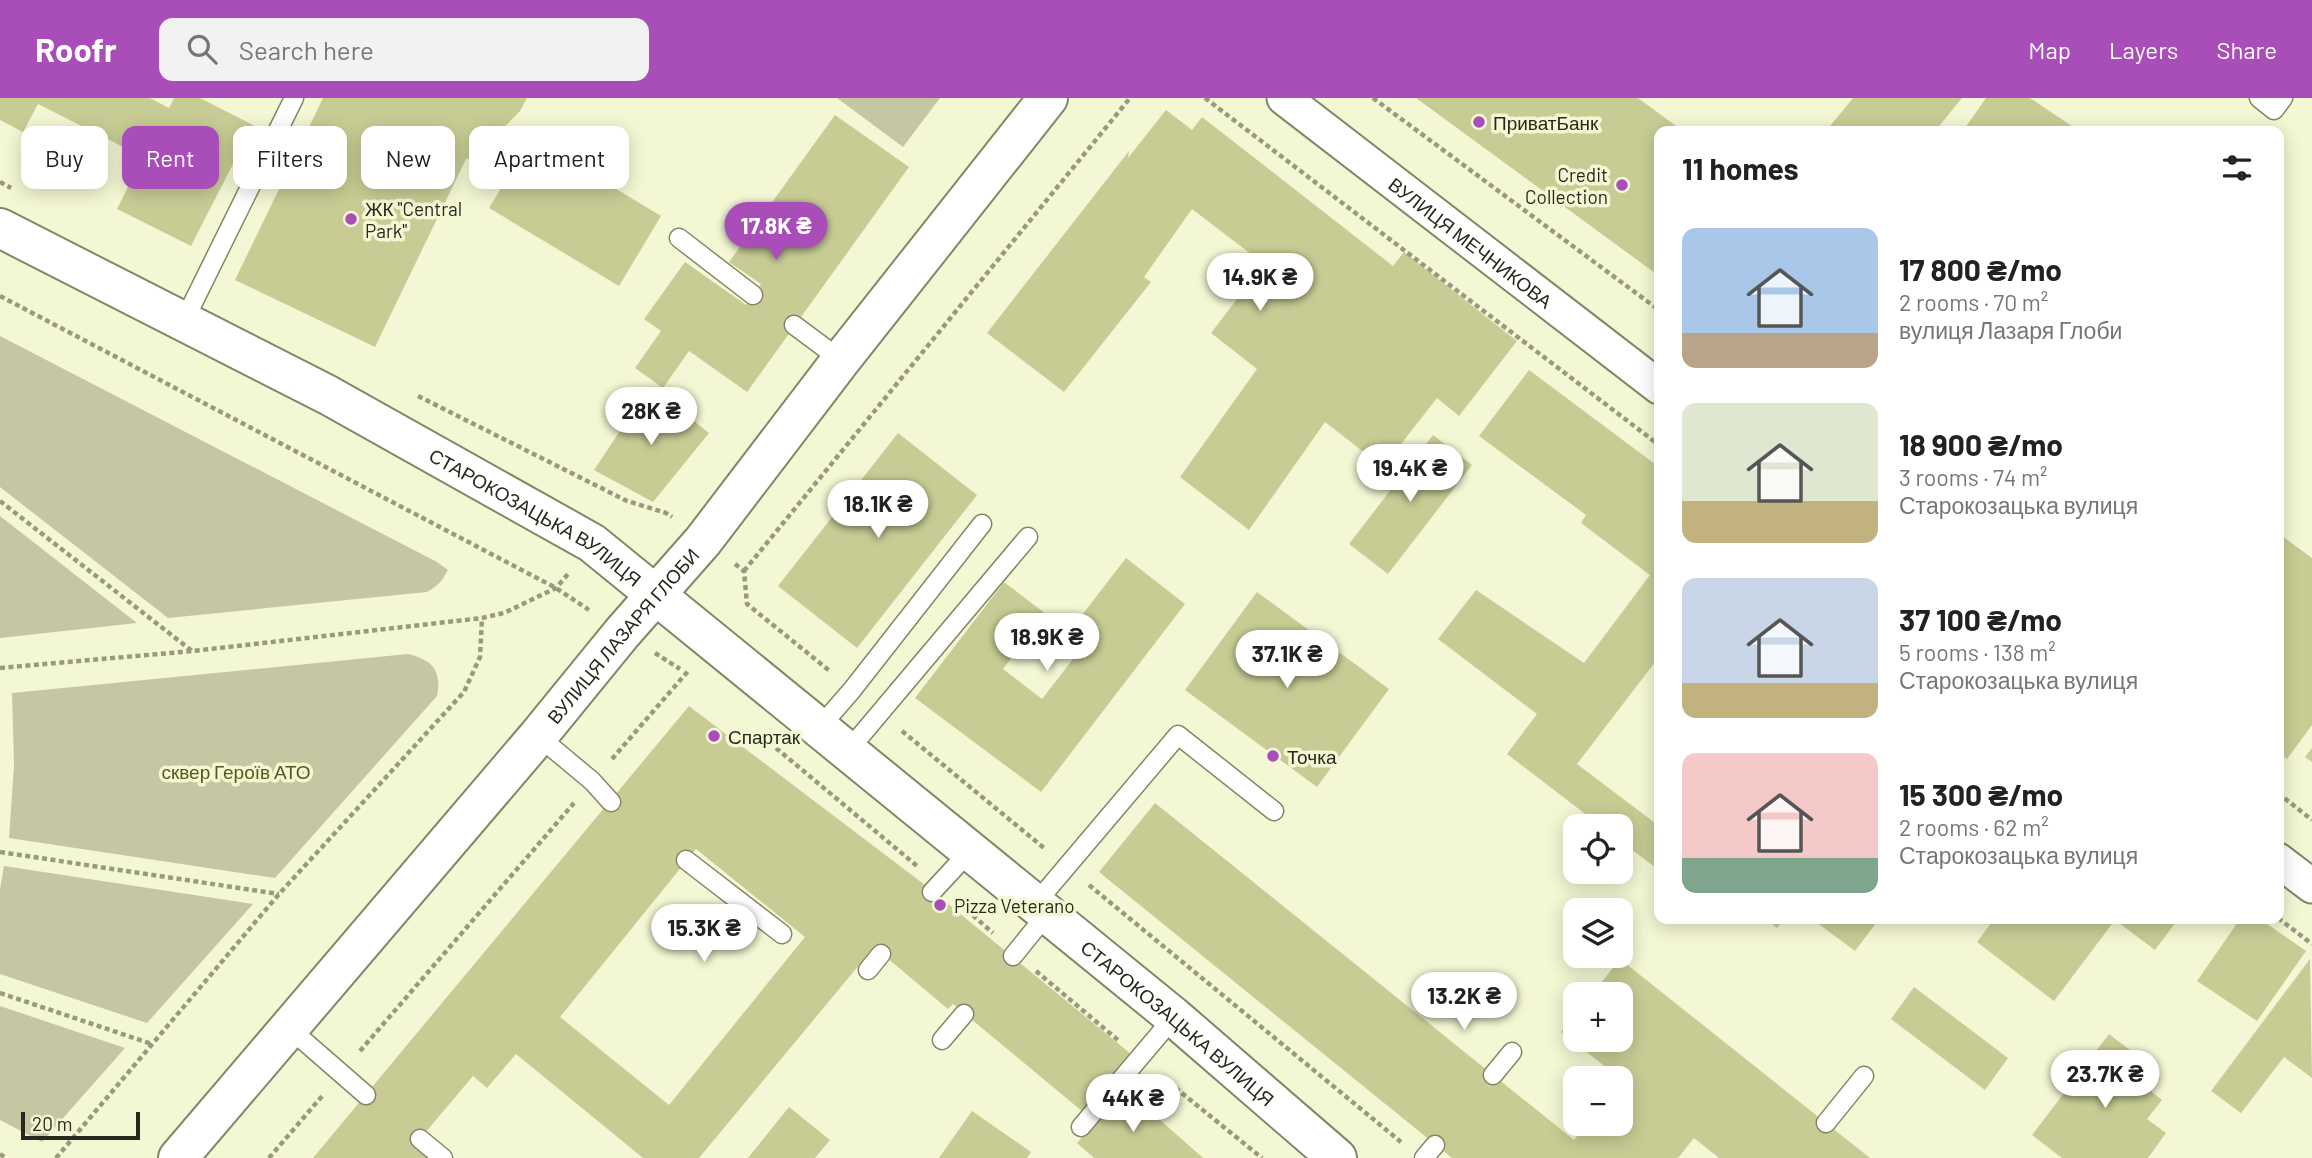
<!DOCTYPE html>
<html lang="en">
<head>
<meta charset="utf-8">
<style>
  :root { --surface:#fff; --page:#f2f2f2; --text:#222; --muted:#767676; --accent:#a94eb9 }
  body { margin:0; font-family:Barlow,sans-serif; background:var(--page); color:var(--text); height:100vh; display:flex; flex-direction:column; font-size:26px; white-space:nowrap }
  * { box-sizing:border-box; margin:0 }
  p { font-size:23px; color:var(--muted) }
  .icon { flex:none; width:38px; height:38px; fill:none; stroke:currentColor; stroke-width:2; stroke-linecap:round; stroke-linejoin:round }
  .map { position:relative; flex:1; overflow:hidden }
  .sheet { position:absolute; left:1654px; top:28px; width:630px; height:798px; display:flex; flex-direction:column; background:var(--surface); border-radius:14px; box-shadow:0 4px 18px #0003 }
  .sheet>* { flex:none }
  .top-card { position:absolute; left:21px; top:28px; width:665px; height:63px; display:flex; gap:14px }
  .fabs { position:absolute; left:1563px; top:716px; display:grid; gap:14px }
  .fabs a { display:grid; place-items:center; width:70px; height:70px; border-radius:14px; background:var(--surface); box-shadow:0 4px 18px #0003; font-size:35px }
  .scale { position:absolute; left:21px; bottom:18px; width:119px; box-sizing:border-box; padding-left:7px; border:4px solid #28291c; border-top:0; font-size:19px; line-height:24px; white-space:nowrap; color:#28291c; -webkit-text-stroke:5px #f4f7d3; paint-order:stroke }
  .price { position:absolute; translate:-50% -60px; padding:0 16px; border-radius:24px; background:#fff; color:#222; font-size:23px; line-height:46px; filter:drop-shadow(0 2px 4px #0008) }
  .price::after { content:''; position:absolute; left:50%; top:42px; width:21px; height:16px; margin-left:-10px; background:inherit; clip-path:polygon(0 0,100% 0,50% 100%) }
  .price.active { background:var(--accent); color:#fff }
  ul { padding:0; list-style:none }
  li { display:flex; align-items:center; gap:21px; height:175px; padding:0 28px }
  li span { display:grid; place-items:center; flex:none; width:196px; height:140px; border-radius:14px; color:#555 }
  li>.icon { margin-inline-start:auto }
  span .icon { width:84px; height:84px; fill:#fffc; stroke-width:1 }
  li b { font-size:30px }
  h2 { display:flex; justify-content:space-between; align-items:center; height:84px; padding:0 28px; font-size:30px }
  .tag { padding:0 24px; border-radius:14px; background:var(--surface); box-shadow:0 4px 18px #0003; font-size:24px; line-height:63px }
  .tag.active { background:var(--accent); color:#fff }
  header { display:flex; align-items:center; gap:42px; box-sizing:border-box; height:98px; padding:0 35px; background:var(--accent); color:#fff }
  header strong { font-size:33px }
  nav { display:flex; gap:38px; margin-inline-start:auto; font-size:24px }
  .search { width:490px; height:63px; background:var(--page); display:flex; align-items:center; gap:18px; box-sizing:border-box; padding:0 24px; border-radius:14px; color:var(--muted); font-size:26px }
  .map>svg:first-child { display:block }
</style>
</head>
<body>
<header>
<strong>Roofr</strong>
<div class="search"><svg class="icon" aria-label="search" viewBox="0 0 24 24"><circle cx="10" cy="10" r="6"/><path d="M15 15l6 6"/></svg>Search here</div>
<nav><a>Map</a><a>Layers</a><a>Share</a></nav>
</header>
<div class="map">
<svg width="2312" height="1060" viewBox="0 0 2312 1060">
  <rect width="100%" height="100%" fill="#f4f7d3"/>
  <!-- green -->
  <path fill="#c4c7a1" d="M 837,0 L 940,0 L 903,49 Z
    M 0,238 L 437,464 L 448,472 C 442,483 438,488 427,494 L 168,520 L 0,389 Z
    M 0,418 L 137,525 L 0,540 Z
    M 408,556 C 433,562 442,573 437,598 L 275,780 L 9,740 L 14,667 L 12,595 Z
    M 4,768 L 253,806 L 147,925 L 0,876 L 0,791 Z
    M 0,908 L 125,950 L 42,1044 L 0,1022 Z"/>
  <!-- building -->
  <path fill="#c8cc94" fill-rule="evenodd" d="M 0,0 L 150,0 L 169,10 L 174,0 L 200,0 L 253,27 L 191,148 L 117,111 L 143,59 L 38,6 L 23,34 L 0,22 Z
    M 323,0 L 527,0 L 520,13 L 474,60 L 466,61 L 375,249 L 235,182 Z
    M 1416,0 L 1638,0 L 1683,33 L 1659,33 L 1659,178 Z
    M 1853,0 L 1962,0 L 1935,33 L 1826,33 Z
    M 1986,0 L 2030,0 L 2079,33 L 1963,33 Z
    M 1166,12 L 1192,32 L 1202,19 L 1393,168 L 1404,154 L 1517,243 L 1459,318 L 1437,300 L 1383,369 L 1325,324 L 1249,432 L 1180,379 L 1257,271 L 1211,235 L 1264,166 L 1192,111 L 1144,179 L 1151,184 L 1064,294 L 987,235 L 1129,53 L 1128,60 Z
    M 835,17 L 909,69 L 747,294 L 689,253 L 663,290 L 635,270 L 661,233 L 644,221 L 685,164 L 746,207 L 761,186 L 729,164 Z
    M 532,40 L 661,118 L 619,188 L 489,110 Z
    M 1529,272 L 1659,369 L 1659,559 L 1577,666 L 1659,728 L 1659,772 L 1620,743 L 1620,728 L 1601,728 L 1507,656 L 1537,616 L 1438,541 L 1476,492 L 1584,565 L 1650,477 L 1581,425 L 1586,417 L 1479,338 Z
    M 650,288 L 709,335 L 653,404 L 594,372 Z
    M 898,335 L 977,397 L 857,550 L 778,488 Z
    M 1433,337 L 1472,367 L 1388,476 L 1349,446 Z
    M 2278,435 L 2312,460 L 2312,627 L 2287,661 L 2278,655 Z
    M 1126,460 L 1185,506 L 1041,694 L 915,600 L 1004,484 L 1046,516 L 1003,571 L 1042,601 L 1080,552 L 1065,539 Z
    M 1257,494 L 1389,591 L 1317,689 L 1185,592 Z
    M 689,608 L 925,787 L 1131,956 L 1083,1014 L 953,906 L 948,911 L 874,849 L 699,1060 L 643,1060 L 516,956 L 487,990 L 473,978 L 414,1048 L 428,1060 L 313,1060 ZM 696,751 L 805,839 L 669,1007 L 560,919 Z
    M 2312,650 L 2312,664 L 2305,659 Z
    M 1155,705 L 1574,1042 L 1586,1026 L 1620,1026 L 1620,980 L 1561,934 L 1575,917 L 1575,942 L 1620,942 L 1620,896 L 1592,896 L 1620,861 L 1870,1060 L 1719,1060 L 1694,1040 L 1678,1060 L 1452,1060 L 1099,774 Z
    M 1766,821 L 1784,821 L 1777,830 Z
    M 1812,821 L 1879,821 L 1855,853 Z
    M 1994,821 L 2178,821 L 2155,852 L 2115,822 L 2054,903 L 1977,844 Z
    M 2240,821 L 2260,821 L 2306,853 L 2257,923 L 2197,883 Z
    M 2310,861 L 2312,980 L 2284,959 L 2241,1015 L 2211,993 Z
    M 1914,889 L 2008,960 L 1985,992 L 1891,921 Z
    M 2109,936 L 2151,968 L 2139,984 L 2162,1002 L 2147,1021 L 2166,1035 L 2148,1060 L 2062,1060 L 2032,1037 Z
    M 1125,991 L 1203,1060 L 1094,1060 L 1077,1045 Z
    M 789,1009 L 830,1042 L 815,1060 L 748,1060 Z
    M 972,1013 L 1031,1054 L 1027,1060 L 939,1060 Z"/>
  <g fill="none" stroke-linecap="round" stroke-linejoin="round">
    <defs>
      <path id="lane" d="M 2259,0 L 2274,12 L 2283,0
        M 679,140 L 753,197
        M 184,223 L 294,0
        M 794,227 L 841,262
        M 819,630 L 852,592 L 982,426
        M 538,638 L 592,683 L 611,704
        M 847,654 L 1028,439
        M 686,762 L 782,836
        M 932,794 L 970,753
        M 1035,806 L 1178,637 L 1274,713
        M 1013,858 L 1047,816
        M 868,872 L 881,856
        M 289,930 L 366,997
        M 942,942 L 964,916
        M 1493,977 L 1512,954
        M 1826,1025 L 1864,978
        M 1081,1029 L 1174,919
        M 420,1041 L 443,1060
        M 1424,1060 L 1435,1047"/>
      <g id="street">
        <path id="s1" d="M 1284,0 L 1659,289"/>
        <path d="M 2278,762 L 2312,788"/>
      </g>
      <g id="secondary">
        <path id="s2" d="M 0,130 L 328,297 L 592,445 L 1174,919 L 1337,1060"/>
        <path id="s3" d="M 178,1060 L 538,638 L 622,535 L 703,443 L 841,262 L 1048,0"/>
      </g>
    </defs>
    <!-- lane casing -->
    <use href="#lane" stroke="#848766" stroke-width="21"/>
    <!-- street casing -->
    <use href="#street" stroke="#848766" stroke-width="37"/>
    <!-- secondary casing -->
    <use href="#secondary" stroke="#848766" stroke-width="42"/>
    <!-- path -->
    <path stroke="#989a80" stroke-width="4.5" stroke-dasharray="5 3.5" stroke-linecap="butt" d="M 1205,0 L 1659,347
      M 1373,0 L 1659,212
      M 0,84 L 11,90
      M 0,198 L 556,490 L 589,512
      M 418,298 L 627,403 L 666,415 L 672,419
      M 0,403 L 192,553
      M 735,466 L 744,473 L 747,506 L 831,574
      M 744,473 L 1130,0
      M 655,555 L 680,571
      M 0,570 L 193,553 L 482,520 L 504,515 L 556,490 L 568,476
      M 902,633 L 1044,750
      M 776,650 L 917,768
      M 612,661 L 689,572
      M 2278,695 L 2312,722
      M 0,754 L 279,796
      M 1089,787 L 1401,1044
      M 960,806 L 993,835
      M 2278,820 L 2312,846
      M 1036,873 L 1118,942
      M 0,895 L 152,946
      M 360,953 L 574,705
      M 1162,979 L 1262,1060
      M 0,1056 L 6,1060
      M 56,1060 L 279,796 L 464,594 L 480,559 L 482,520
      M 269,1060 L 323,997"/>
    <!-- lane -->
    <use href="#lane" stroke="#fff" stroke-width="18"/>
    <!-- street -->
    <use href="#street" stroke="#fff" stroke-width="33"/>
    <!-- secondary -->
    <use href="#secondary" stroke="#fff" stroke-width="38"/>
  </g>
  <!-- markers -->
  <g fill="#a94eb9" stroke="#f4f7d3" stroke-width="2.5">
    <circle cx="1479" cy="24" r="7"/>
    <circle cx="1622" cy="87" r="7"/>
    <circle cx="351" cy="121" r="7"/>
    <circle cx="714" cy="638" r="7"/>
    <circle cx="1273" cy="658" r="7"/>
    <circle cx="940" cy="807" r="7"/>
  </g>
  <g text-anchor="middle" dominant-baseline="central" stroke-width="7" stroke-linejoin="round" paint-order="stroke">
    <!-- poi labels -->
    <g font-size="19" fill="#28291c" stroke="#f4f7d3" text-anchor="start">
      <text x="1493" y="24">ПриватБанк</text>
      <text x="1608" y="76" text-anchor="end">Credit<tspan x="1608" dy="22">Collection</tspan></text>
      <text x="365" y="110">ЖК "Central<tspan x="365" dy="22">Park"</tspan></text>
      <text x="728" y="638">Спартак</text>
      <text x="1287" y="658">Точка</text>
      <text x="954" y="807">Pizza Veterano</text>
    </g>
    <!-- street labels -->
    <g font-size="19" fill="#28291c" stroke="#f4f7d3">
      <text stroke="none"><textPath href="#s1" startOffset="236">ВУЛИЦЯ МЕЧНИКОВА</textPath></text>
      <text stroke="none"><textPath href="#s2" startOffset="609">СТАРОКОЗАЦЬКА ВУЛИЦЯ</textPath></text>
      <text stroke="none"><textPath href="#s3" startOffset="686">ВУЛИЦЯ ЛАЗАРЯ ГЛОБИ</textPath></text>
      <text stroke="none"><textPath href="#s2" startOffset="1428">СТАРОКОЗАЦЬКА ВУЛИЦЯ</textPath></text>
    </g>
    <!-- park labels -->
    <g font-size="19" fill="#57591b" stroke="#f4f7d3">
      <text x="236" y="673">сквер Героїв АТО</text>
    </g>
  </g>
</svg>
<div class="fabs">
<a><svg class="icon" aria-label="locate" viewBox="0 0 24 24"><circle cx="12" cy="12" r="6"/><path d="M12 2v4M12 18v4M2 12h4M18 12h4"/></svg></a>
<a><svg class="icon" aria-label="layers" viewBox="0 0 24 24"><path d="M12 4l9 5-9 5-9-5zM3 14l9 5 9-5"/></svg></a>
<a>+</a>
<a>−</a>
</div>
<div class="scale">20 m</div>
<b class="price active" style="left:776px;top:164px">17.8K ₴</b>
<b class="price" style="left:1260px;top:215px">14.9K ₴</b>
<b class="price" style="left:651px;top:349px">28K ₴</b>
<b class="price" style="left:1410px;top:406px">19.4K ₴</b>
<b class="price" style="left:878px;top:442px">18.1K ₴</b>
<b class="price" style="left:1047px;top:575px">18.9K ₴</b>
<b class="price" style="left:1287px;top:592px">37.1K ₴</b>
<b class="price" style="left:704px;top:866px">15.3K ₴</b>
<b class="price" style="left:1464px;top:934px">13.2K ₴</b>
<b class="price" style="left:2105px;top:1012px">23.7K ₴</b>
<b class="price" style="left:1133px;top:1036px">44K ₴</b>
<div class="top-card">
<a class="tag">Buy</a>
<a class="tag active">Rent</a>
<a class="tag">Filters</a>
<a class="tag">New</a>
<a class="tag">Apartment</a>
</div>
<section class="sheet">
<h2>11 homes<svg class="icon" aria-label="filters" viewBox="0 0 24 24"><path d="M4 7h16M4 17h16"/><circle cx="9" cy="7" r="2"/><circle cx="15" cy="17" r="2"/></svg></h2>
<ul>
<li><span style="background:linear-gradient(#a9c7e8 75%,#b9a48a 0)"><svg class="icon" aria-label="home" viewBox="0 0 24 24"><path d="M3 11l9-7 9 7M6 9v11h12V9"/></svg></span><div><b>17 800 ₴/mo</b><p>2 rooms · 70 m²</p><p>вулиця Лазаря Глоби</p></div></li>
<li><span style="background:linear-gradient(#dfe7d0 70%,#c2b280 0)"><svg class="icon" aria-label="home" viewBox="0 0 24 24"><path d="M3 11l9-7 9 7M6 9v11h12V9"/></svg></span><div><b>18 900 ₴/mo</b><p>3 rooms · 74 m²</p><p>Старокозацька вулиця</p></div></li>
<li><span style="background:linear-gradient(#c9d6e8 75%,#c2b280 0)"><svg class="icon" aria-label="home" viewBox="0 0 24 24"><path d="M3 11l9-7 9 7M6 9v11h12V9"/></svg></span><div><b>37 100 ₴/mo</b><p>5 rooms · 138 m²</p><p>Старокозацька вулиця</p></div></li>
<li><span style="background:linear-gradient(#f6c9c9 75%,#7fa58c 0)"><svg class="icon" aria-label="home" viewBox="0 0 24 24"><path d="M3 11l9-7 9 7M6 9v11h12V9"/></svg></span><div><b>15 300 ₴/mo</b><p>2 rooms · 62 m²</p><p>Старокозацька вулиця</p></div></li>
</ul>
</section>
</div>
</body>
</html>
